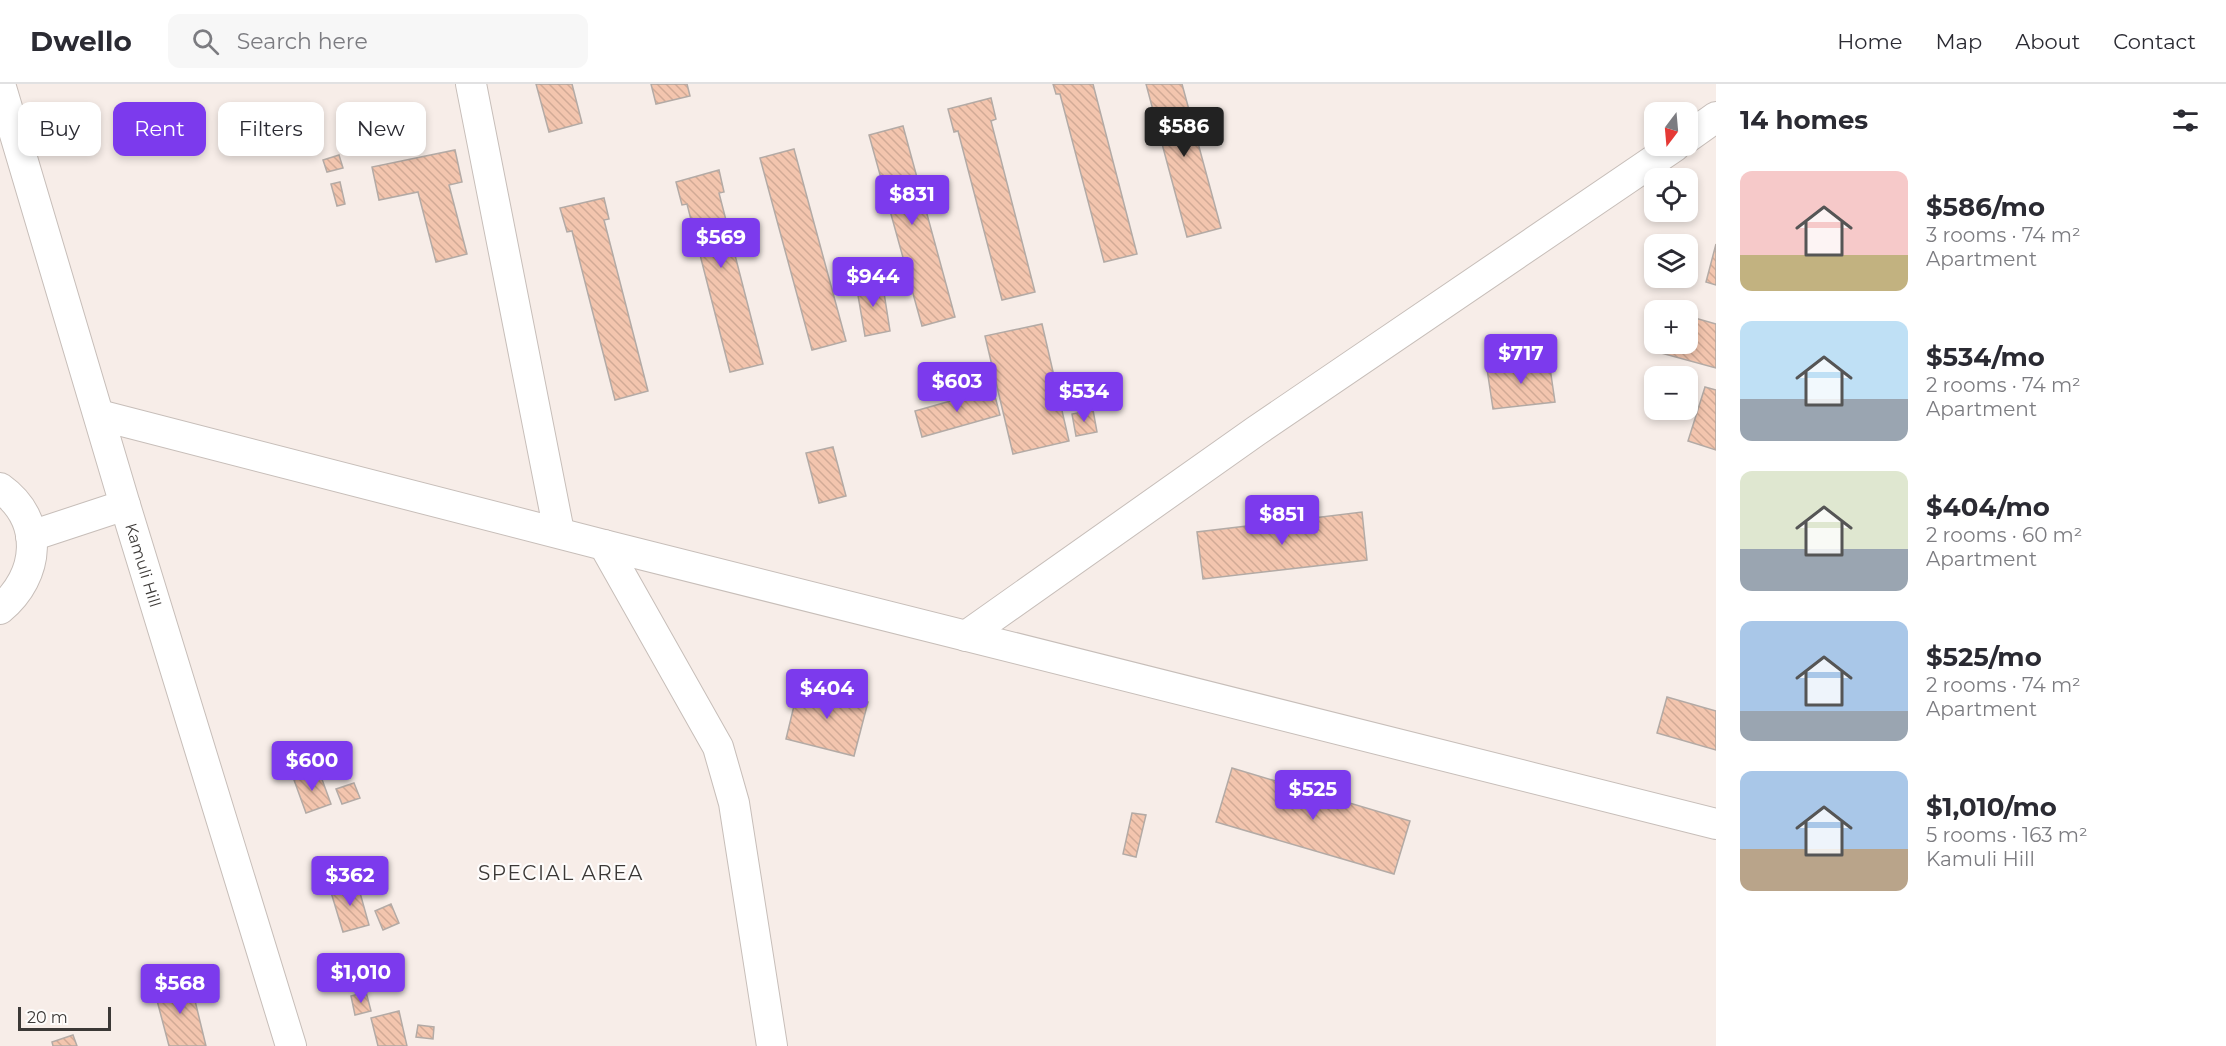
<!DOCTYPE html>
<html lang="en">
<head>
<meta charset="utf-8">
<style>
  :root { --surface:#fff; --page:#f7f7f7; --text:#2b2b33; --muted:#7c7c81; --line:#e1e1e2; --accent:#7c3aed }
  body { margin:0; font-family:Montserrat,sans-serif; background:var(--page); color:var(--text); height:100vh; display:flex; flex-direction:column; font-size:22px; white-space:nowrap }
  * { box-sizing:border-box; margin:0 }
  p { font-size:20px; color:var(--muted) }
  .icon { flex:none; width:33px; height:33px; fill:none; stroke:currentColor; stroke-width:2; stroke-linecap:round; stroke-linejoin:round }
  .map { position:relative; flex:1; overflow:hidden }
  .sheet { display:flex; flex-direction:column; background:var(--surface); width:510px }
  .sheet>* { flex:none }
  .top-card { position:absolute; left:18px; top:18px; width:570px; height:54px; display:flex; gap:12px }
  .needle { width:39px; rotate:196deg }
  .controls { position:absolute; left:1644px; top:18px; display:grid; gap:12px }
  .controls a { display:grid; place-items:center; width:54px; height:54px; border-radius:12px; background:var(--surface); box-shadow:0 3px 9px #0003; font-size:30px }
  .scale { position:absolute; left:18px; bottom:15px; width:93px; box-sizing:border-box; padding-left:6px; border:3px solid #3b3836; border-top:0; font-size:16px; line-height:21px; white-space:nowrap; color:#3b3836; -webkit-text-stroke:4px #fefcfb; paint-order:stroke }
  .price { position:absolute; translate:-50% -51px; padding:0 14px; border-radius:6px; background:var(--accent); color:#fff; font-size:20px; line-height:39px; filter:drop-shadow(0 2px 3px #0008) }
  .price::after { content:''; position:absolute; left:50%; top:36px; width:18px; height:14px; margin-left:-9px; background:inherit; clip-path:polygon(0 0,100% 0,50% 100%) }
  .price.current { background:#222; color:#fff }
  ul { padding:0; list-style:none }
  li { display:flex; align-items:center; gap:18px; height:150px; padding:0 24px }
  li span { display:grid; place-items:center; flex:none; width:168px; height:120px; border-radius:12px; color:#555 }
  li>.icon { margin-inline-start:auto }
  span .icon { width:72px; height:72px; fill:#fffc; stroke-width:1 }
  li b { font-size:26px }
  h2 { display:flex; justify-content:space-between; align-items:center; height:72px; padding:0 24px; font-size:26px }
  .tag { padding:0 21px; border-radius:12px; background:var(--surface); box-shadow:0 3px 9px #0003; font-size:21px; line-height:54px }
  .tag.current { background:var(--accent); color:#fff }
  header { display:flex; align-items:center; gap:36px; box-sizing:border-box; height:84px; padding:0 30px; background:var(--surface); border-bottom:2px solid var(--line) }
  header strong { font-size:28px }
  nav { display:flex; gap:33px; margin-inline-start:auto; font-size:21px }
  .search { width:420px; height:54px; background:var(--page); display:flex; align-items:center; gap:15px; box-sizing:border-box; padding:0 21px; border-radius:12px; color:var(--muted); font-size:22px }
  main { display:flex; flex:1; min-height:0 }
  .map>svg:first-child { display:block }
</style>
</head>
<body>
<header>
<strong>Dwello</strong>
<div class="search"><svg class="icon" aria-label="search" viewBox="0 0 24 24"><circle cx="10" cy="10" r="6"/><path d="M15 15l6 6"/></svg>Search here</div>
<nav><a>Home</a><a>Map</a><a>About</a><a>Contact</a></nav>
</header>
<main>
<div class="map">
<svg width="1716" height="962" viewBox="0 0 1716 962">
  <defs>
    <pattern id="building-back-hatch" width="6" height="6" patternUnits="userSpaceOnUse" patternTransform="scale(1.5)"><rect width="6" height="6" fill="#f3c5ae"/><path d="M-1 5l2 2M0 0l6 6M5-1l2 2" fill="none" stroke="#d1aa96"/></pattern>
  </defs>
  <rect width="100%" height="100%" fill="#f7ede8"/>
  <!-- building -->
  <path fill="url(#building-back-hatch)" stroke="#b3aaa5" stroke-width="1.5" d="M 536,0 L 572,0 L 582,39 L 549,48 Z
    M 651,0 L 687,0 L 690,12 L 656,20 Z
    M 1053,0 L 1093,0 L 1137,170 L 1104,178 L 1060,10 L 1056,10 Z
    M 1146,0 L 1182,0 L 1221,144 L 1187,153 Z
    M 991,14 L 996,35 L 991,37 L 1035,208 L 1002,216 L 958,47 L 954,48 L 948,25 Z
    M 903,42 L 955,233 L 922,242 L 869,51 Z
    M 794,65 L 846,257 L 812,266 L 760,74 Z
    M 455,66 L 462,98 L 449,101 L 467,170 L 436,178 L 418,108 L 379,116 L 372,83 Z
    M 339,71 L 343,84 L 327,88 L 323,76 Z
    M 719,86 L 724,108 L 719,109 L 763,280 L 730,288 L 687,120 L 682,121 L 676,98 Z
    M 340,98 L 345,120 L 337,122 L 331,100 Z
    M 604,114 L 609,135 L 604,136 L 648,307 L 615,316 L 572,147 L 567,148 L 560,124 Z
    M 1716,160 L 1716,201 L 1706,198 Z
    M 882,196 L 890,247 L 865,252 L 856,200 Z
    M 1688,232 L 1716,240 L 1716,284 L 1650,266 L 1654,250 L 1654,260 L 1688,260 Z
    M 1042,240 L 1069,357 L 1013,370 L 985,252 Z
    M 1549,277 L 1555,318 L 1493,325 L 1487,285 Z
    M 1705,303 L 1716,306 L 1716,366 L 1688,357 Z
    M 993,305 L 1000,331 L 922,353 L 915,327 Z
    M 1093,326 L 1097,348 L 1076,352 L 1072,330 Z
    M 833,363 L 846,412 L 819,419 L 806,369 Z
    M 1362,428 L 1367,476 L 1203,495 L 1197,448 Z
    M 799,601 L 868,618 L 854,672 L 786,655 Z
    M 1667,613 L 1716,627 L 1716,666 L 1657,649 Z
    M 1232,684 L 1410,737 L 1394,790 L 1216,738 Z
    M 319,687 L 331,720 L 306,729 L 294,696 Z
    M 354,699 L 360,714 L 342,720 L 336,705 Z
    M 1132,729 L 1146,731 L 1136,773 L 1123,770 Z
    M 357,798 L 369,841 L 343,848 L 330,805 Z
    M 391,820 L 399,839 L 383,846 L 375,827 Z
    M 190,896 L 206,962 L 169,962 L 154,905 Z
    M 366,908 L 371,927 L 355,931 L 351,912 Z
    M 399,927 L 407,962 L 378,962 L 371,934 Z
    M 418,941 L 434,943 L 433,955 L 416,953 Z
    M 73,951 L 77,962 L 53,962 L 52,958 Z"/>
  <g fill="none" stroke-linecap="round" stroke-linejoin="round">
    <defs>
      <g id="minor">
        <path id="s1" d="M 0,0 L 125,421 L 291,962"/>
        <path d="M 471,0 L 559,448"/>
        <path d="M 1688,53 L 1716,33"/>
        <path d="M 99,331 L 604,461 L 1716,740"/>
        <path d="M 0,404 C 45,436 40,492 0,525"/>
        <path d="M 31,452 L 125,421"/>
        <path d="M 604,461 L 718,663 L 734,719 L 772,962"/>
        <path d="M 966,552 L 1256,347 L 1675,62"/>
      </g>
    </defs>
    <!-- minor casing -->
    <use href="#minor" stroke="#c7beb9" stroke-width="32"/>
    <!-- minor -->
    <use href="#minor" stroke="#fff" stroke-width="30"/>
  </g>
  <g text-anchor="middle" dominant-baseline="central" stroke-width="4.5" stroke-linejoin="round" paint-order="stroke">
    <!-- street labels -->
    <g font-size="16" fill="#3b3836" stroke="#fefcfb">
      <text stroke="none"><textPath href="#s1" startOffset="502">Kamuli Hill</textPath></text>
    </g>
    <!-- quarter labels -->
    <g font-size="20" letter-spacing="1.5" fill="#3b3836" stroke="#fefcfb">
      <text x="561" y="789">SPECIAL AREA</text>
    </g>
  </g>
</svg>
<div class="controls">
<a><svg class="needle" viewBox="-14 -14 28 28"><path d="M0-13l5 13h-10z" fill="#e53935"/><path d="M0 13l5-13h-10z" fill="#7c7c81"/></svg></a>
<a><svg class="icon" aria-label="locate" viewBox="0 0 24 24"><circle cx="12" cy="12" r="6"/><path d="M12 2v4M12 18v4M2 12h4M18 12h4"/></svg></a>
<a><svg class="icon" aria-label="layers" viewBox="0 0 24 24"><path d="M12 4l9 5-9 5-9-5zM3 14l9 5 9-5"/></svg></a>
<a>+</a>
<a>−</a>
</div>
<div class="scale">20 m</div>
<b class="price current" style="left:1184px;top:74px">$586</b>
<b class="price" style="left:912px;top:142px">$831</b>
<b class="price" style="left:721px;top:185px">$569</b>
<b class="price" style="left:873px;top:224px">$944</b>
<b class="price" style="left:1521px;top:301px">$717</b>
<b class="price" style="left:957px;top:329px">$603</b>
<b class="price" style="left:1084px;top:339px">$534</b>
<b class="price" style="left:1282px;top:462px">$851</b>
<b class="price" style="left:827px;top:636px">$404</b>
<b class="price" style="left:312px;top:708px">$600</b>
<b class="price" style="left:1313px;top:737px">$525</b>
<b class="price" style="left:350px;top:823px">$362</b>
<b class="price" style="left:361px;top:920px">$1,010</b>
<b class="price" style="left:180px;top:931px">$568</b>
<div class="top-card">
<a class="tag">Buy</a>
<a class="tag current">Rent</a>
<a class="tag">Filters</a>
<a class="tag">New</a>
</div>
</div>
<section class="sheet">
<h2>14 homes<svg class="icon" aria-label="filters" viewBox="0 0 24 24"><path d="M4 7h16M4 17h16"/><circle cx="9" cy="7" r="2"/><circle cx="15" cy="17" r="2"/></svg></h2>
<ul>
<li><span style="background:linear-gradient(#f6c9c9 70%,#c2b280 0)"><svg class="icon" aria-label="home" viewBox="0 0 24 24"><path d="M3 11l9-7 9 7M6 9v11h12V9"/></svg></span><div><b>$586/mo</b><p>3 rooms · 74 m²</p><p>Apartment</p></div></li>
<li><span style="background:linear-gradient(#bfe0f5 65%,#9aa5b1 0)"><svg class="icon" aria-label="home" viewBox="0 0 24 24"><path d="M3 11l9-7 9 7M6 9v11h12V9"/></svg></span><div><b>$534/mo</b><p>2 rooms · 74 m²</p><p>Apartment</p></div></li>
<li><span style="background:linear-gradient(#dfe7d0 65%,#9aa5b1 0)"><svg class="icon" aria-label="home" viewBox="0 0 24 24"><path d="M3 11l9-7 9 7M6 9v11h12V9"/></svg></span><div><b>$404/mo</b><p>2 rooms · 60 m²</p><p>Apartment</p></div></li>
<li><span style="background:linear-gradient(#a9c7e8 75%,#9aa5b1 0)"><svg class="icon" aria-label="home" viewBox="0 0 24 24"><path d="M3 11l9-7 9 7M6 9v11h12V9"/></svg></span><div><b>$525/mo</b><p>2 rooms · 74 m²</p><p>Apartment</p></div></li>
<li><span style="background:linear-gradient(#a9c7e8 65%,#b9a48a 0)"><svg class="icon" aria-label="home" viewBox="0 0 24 24"><path d="M3 11l9-7 9 7M6 9v11h12V9"/></svg></span><div><b>$1,010/mo</b><p>5 rooms · 163 m²</p><p>Kamuli Hill</p></div></li>
</ul>
</section>
</main>
</body>
</html>
